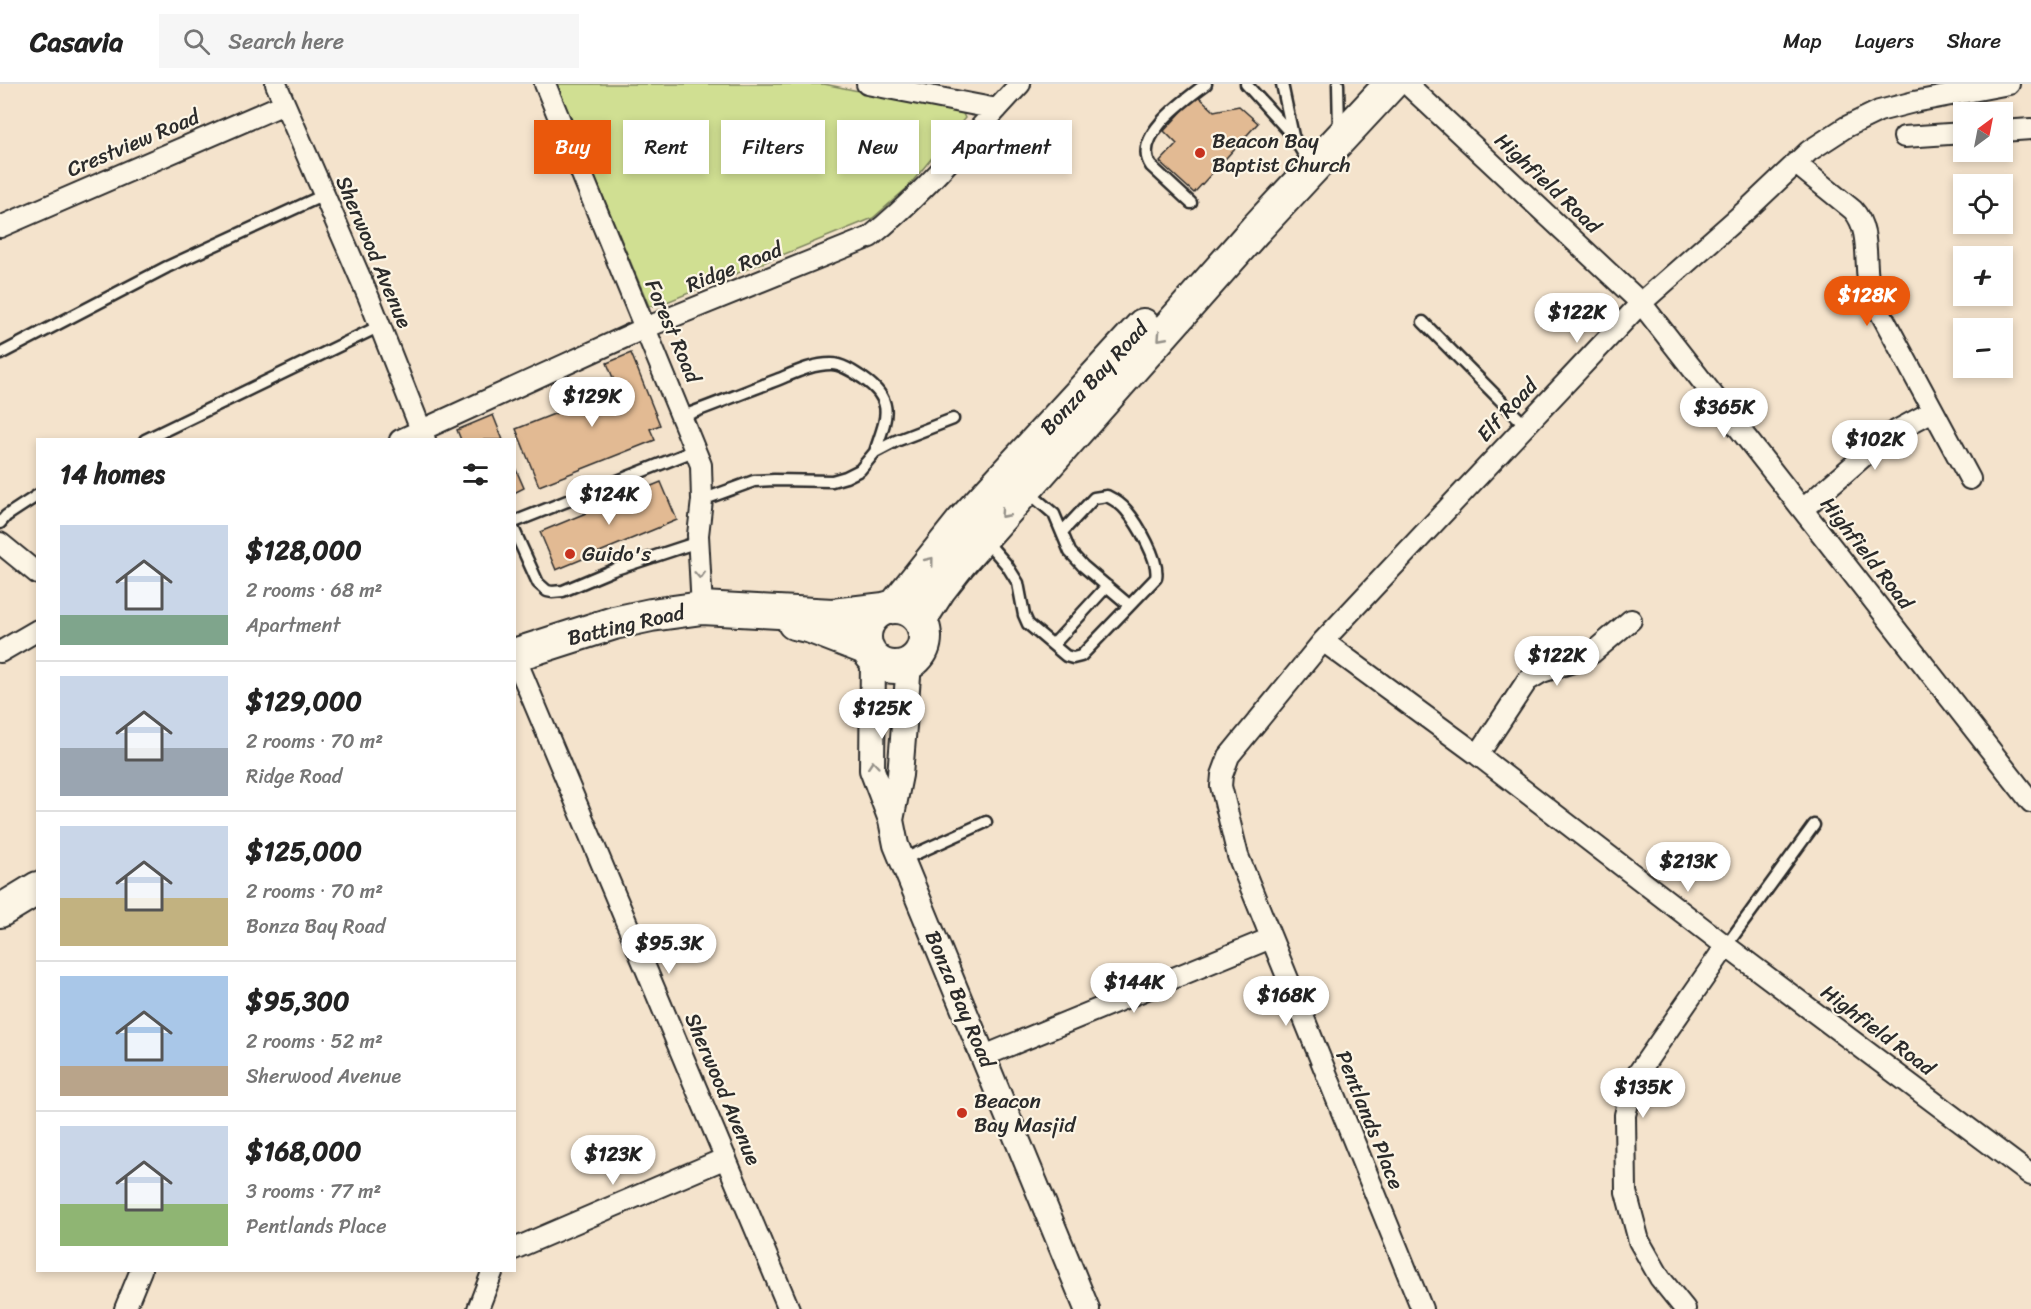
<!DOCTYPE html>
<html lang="en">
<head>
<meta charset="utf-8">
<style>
  :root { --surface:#fff; --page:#f6f6f6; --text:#222; --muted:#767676; --line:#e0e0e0; --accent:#ea580c }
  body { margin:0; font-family:Sriracha,sans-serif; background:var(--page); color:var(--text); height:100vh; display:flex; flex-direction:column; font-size:22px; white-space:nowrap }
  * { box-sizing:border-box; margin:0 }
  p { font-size:20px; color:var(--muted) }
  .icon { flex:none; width:33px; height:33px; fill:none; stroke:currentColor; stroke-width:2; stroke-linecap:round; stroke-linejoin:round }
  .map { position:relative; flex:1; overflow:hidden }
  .panel { position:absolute; left:36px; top:354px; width:480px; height:834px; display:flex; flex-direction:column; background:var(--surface); border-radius:0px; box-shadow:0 3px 9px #0003 }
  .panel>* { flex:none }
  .top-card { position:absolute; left:534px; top:36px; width:570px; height:54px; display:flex; gap:12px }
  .needle { width:39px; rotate:32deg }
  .buttons { position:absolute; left:1953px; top:18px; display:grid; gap:12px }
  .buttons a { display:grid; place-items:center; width:60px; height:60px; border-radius:0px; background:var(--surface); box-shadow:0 3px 9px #0003; font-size:30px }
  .price { position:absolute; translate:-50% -51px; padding:0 14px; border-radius:21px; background:#fff; color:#222; font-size:20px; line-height:39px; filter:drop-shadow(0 2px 3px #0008) }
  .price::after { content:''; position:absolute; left:50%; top:36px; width:18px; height:14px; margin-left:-9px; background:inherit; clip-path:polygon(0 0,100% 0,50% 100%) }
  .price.current { background:var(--accent); color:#fff }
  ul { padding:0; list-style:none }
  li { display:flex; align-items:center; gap:18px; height:150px; padding:0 24px }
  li+li { border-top:2px solid var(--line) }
  li span { display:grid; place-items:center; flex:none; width:168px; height:120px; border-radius:0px; color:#555 }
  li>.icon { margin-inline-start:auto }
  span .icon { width:72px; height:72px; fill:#fffc; stroke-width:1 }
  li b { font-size:26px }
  h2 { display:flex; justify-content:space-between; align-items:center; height:72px; padding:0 24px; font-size:26px }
  .pill { padding:0 21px; border-radius:0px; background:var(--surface); box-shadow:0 3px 9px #0003; font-size:21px; line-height:54px }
  .pill.current { background:var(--accent); color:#fff }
  header { display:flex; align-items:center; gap:36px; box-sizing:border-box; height:84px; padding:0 30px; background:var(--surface); border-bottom:2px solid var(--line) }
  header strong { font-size:28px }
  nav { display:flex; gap:33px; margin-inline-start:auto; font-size:21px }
  .search { width:420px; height:54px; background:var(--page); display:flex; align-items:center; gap:15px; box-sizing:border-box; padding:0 21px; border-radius:0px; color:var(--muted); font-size:22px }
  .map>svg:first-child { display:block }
</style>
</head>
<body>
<header>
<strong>Casavia</strong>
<div class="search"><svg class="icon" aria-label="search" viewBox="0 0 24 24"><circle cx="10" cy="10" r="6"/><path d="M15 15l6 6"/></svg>Search here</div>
<nav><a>Map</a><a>Layers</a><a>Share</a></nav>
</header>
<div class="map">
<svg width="2031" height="1225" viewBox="0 0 2031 1225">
  <rect width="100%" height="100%" fill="#f4e3cc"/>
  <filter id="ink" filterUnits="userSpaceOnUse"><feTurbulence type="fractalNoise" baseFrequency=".0167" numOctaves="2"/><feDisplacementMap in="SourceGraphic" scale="12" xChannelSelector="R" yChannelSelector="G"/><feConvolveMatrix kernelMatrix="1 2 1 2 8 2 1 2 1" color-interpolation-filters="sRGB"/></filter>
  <g filter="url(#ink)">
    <!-- green -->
    <path fill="#d0df92" stroke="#7e855e" stroke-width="1.5" d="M 556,0 L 824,0 L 962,28 L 965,34 L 907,104 L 873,134 L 657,222 L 649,222 Z"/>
    <!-- building -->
    <path fill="#e2ba93" stroke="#2b2b2b" stroke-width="1.5" d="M 1197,11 L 1214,27 L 1239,22 L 1258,39 L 1194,109 L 1160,78 L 1177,60 L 1164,47 Z
      M 631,269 L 660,341 L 650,345 L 655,356 L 539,402 L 516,345 L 592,315 L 587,302 L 595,298 L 604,321 L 621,314 L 607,279 Z
      M 493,331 L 503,356 L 461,356 L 457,346 Z
      M 514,381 L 524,404 L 514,409 Z
      M 661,398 L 677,436 L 556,486 L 540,448 Z"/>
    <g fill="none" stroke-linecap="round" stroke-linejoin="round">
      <defs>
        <path id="service" d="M 1246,0 L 1293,52
          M 1282,0 L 1293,52 L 1310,81
          M 1338,0 L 1339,45
          M 1191,119 L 1151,82 C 1131,53 1185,16 1206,0
          M 1423,238 L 1526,342
          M 0,270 L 167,183 L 324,111
          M 683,332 C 713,321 743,309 774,297 C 792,290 811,280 831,280 C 843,280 855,289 864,295 C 897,318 885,336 875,368
          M 145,356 L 380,242
          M 1027,407 L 1054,430 L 1070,468 L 1083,482 L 1129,521
          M 702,416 L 754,397 L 774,396 L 832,397 L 846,393 L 860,386 L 875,368 L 896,357 L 953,335
          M 514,438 L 696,366
          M 0,439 L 6,432 L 38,411
          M 514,446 L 538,499 L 547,507 L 552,508 L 563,507 L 613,486 L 698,458
          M 985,456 L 1006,480 L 1018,499 L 1024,531 L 1028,540 L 1066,572 L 1073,574 L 1081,572 L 1156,494 C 1160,477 1138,440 1126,426 C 1121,420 1113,415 1107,412 L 1094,414 L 1062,448
          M 1053,561 L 1107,502
          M 902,776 L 986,738
          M 1726,862 L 1814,741"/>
        <path id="minor" d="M 276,0 L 369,214 L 425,356
          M 545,0 L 701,381 L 702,416 L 698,451 L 702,524
          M 867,0 L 997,25
          M 1407,0 L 1641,219 L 2031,718
          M 2002,47 L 2031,45
          M 1904,53 L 1964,49
          M 1795,79 L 1853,126 C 1873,148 1862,184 1871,211 L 1970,395
          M 0,143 L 284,20
          M 400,356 L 645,244 L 870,153 C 926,108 971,52 1020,0
          M 1803,425 L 1888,351 L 1933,327
          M 0,459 L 38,490
          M 1323,557 L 1478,671 L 1726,862 L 2031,1091
          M 0,568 L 38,546
          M 514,571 L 789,1225
          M 1478,671 L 1527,597 L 1542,588 L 1576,577 L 1592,569 L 1631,536
          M 984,972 L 1271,854
          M 514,1165 L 726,1074
          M 125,1225 L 141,1186
          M 478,1225 L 493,1186
          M 1422,1225 L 1238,772 L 1221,702 L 1222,691 L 1229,672 L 1323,557 L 1641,219 L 1751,122 L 1809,67 L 1846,43 L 1879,27 L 1914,18 L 2009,0
          M 1685,1225 L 1660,1194 L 1639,1157 L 1626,1108 L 1625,1031 L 1634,995 L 1726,862"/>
        <path id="tertiary" d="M 873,573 L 872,686 L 891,736 L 896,761 L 1087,1225
          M 891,736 L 900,691 L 909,580"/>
        <path id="primary" d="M865 553a30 30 0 1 1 60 0a30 30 0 1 1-60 0Z
          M 894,523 L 962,438 L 1143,241
          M 920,536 L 939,506 L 960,479 L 1255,146 L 1391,0
          M 794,539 L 811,543 L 868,565
          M 514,571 L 614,539 L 651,531 L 702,524 L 833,531 L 884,525
          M 0,827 L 38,804"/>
      </defs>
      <!-- service casing -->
      <use href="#service" stroke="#2b2b2b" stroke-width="15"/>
      <!-- minor casing -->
      <use href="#minor" stroke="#2b2b2b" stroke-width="24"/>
      <!-- tertiary casing -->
      <use href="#tertiary" stroke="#2b2b2b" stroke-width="28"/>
      <!-- primary casing -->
      <use href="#primary" stroke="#2b2b2b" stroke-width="36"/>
      <!-- service -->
      <use href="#service" stroke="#fcf5e5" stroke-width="10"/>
      <!-- minor -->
      <use href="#minor" stroke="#fcf5e5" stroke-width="20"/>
      <!-- tertiary -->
      <use href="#tertiary" stroke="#fcf5e5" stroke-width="24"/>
      <!-- primary -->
      <use href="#primary" stroke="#fcf5e5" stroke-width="32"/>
    </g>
    <!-- one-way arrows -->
    <defs><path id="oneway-chevron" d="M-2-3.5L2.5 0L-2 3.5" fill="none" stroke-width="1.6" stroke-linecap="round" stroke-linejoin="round" transform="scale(1.5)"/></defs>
    <g stroke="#949088">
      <use href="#oneway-chevron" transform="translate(1161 253) rotate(132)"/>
      <use href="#oneway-chevron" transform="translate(1004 430) rotate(132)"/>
      <use href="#oneway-chevron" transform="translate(930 477) rotate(-51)"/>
      <use href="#oneway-chevron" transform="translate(700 491) rotate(87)"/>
      <use href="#oneway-chevron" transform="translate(873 681) rotate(-95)"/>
    </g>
  </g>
  <!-- markers -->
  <g fill="#c8321e" stroke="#fcf5e5" stroke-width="2">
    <circle cx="1200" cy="69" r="6"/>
    <circle cx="570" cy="470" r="6"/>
    <circle cx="962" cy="1029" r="6"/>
  </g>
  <g text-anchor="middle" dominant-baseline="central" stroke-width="4.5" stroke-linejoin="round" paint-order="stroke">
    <!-- poi labels -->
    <g font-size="21" fill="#2b2b2b" stroke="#fcf5e5" text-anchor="start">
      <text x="1212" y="57">Beacon Bay<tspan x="1212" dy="24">Baptist Church</tspan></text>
      <text x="582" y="470">Guido's</text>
      <text x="974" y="1017">Beacon<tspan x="974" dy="24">Bay Masjid</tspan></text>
    </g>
    <!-- street labels -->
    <g font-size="21" fill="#2b2b2b" stroke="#fcf5e5">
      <text transform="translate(133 59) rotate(-23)">Crestview Road</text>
      <text transform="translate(1548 99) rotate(43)">Highfield Road</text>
      <text transform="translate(374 168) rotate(67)">Sherwood Avenue</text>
      <text transform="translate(734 183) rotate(-22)">Ridge Road</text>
      <text transform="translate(673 247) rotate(67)">Forest Road</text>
      <text transform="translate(1094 294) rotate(-47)">Bonza Bay Road</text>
      <text transform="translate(1507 326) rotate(-47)">Elf Road</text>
      <text transform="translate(1867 469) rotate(52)">Highfield Road</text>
      <text transform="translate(626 541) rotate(-13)">Batting Road</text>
      <text transform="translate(960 915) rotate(67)">Bonza Bay Road</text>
      <text transform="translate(1878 946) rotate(37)">Highfield Road</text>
      <text transform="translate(723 1005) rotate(67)">Sherwood Avenue</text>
      <text transform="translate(1370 1036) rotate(68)">Pentlands Place</text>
    </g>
  </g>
</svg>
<div class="buttons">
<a><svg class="needle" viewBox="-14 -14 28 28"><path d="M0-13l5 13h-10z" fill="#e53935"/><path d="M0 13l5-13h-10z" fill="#767676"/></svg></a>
<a><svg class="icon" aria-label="locate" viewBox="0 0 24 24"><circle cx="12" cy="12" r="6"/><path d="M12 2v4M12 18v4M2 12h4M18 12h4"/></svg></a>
<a>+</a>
<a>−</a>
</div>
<b class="price current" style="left:1867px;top:243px">$128K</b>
<b class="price" style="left:1577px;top:260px">$122K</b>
<b class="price" style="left:592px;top:344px">$129K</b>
<b class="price" style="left:1724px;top:355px">$365K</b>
<b class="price" style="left:1875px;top:387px">$102K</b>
<b class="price" style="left:609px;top:442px">$124K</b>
<b class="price" style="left:1557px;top:603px">$122K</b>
<b class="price" style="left:882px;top:656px">$125K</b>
<b class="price" style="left:1688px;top:809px">$213K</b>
<b class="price" style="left:669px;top:891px">$95.3K</b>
<b class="price" style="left:1134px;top:930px">$144K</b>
<b class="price" style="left:1286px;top:943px">$168K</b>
<b class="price" style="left:1643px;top:1035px">$135K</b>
<b class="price" style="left:613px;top:1102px">$123K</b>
<div class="top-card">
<a class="pill current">Buy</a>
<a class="pill">Rent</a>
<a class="pill">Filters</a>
<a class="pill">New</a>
<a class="pill">Apartment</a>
</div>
<section class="panel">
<h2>14 homes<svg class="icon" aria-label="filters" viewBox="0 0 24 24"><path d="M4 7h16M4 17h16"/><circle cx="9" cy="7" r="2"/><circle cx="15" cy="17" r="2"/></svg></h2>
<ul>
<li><span style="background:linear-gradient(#c9d6e8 75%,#7fa58c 0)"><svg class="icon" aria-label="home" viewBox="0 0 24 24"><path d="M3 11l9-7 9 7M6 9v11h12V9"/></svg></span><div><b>$128,000</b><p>2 rooms · 68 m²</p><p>Apartment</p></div></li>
<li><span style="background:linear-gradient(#c9d6e8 60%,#9aa5b1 0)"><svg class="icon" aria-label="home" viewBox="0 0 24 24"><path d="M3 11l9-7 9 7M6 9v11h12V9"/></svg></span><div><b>$129,000</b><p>2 rooms · 70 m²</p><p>Ridge Road</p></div></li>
<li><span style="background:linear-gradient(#c9d6e8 60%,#c2b280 0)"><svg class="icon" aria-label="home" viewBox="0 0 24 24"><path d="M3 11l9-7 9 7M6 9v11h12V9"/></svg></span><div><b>$125,000</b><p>2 rooms · 70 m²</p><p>Bonza Bay Road</p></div></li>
<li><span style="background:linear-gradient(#a9c7e8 75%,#b9a48a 0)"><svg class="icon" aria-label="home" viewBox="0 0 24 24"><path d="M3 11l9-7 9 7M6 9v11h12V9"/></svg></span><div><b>$95,300</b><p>2 rooms · 52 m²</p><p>Sherwood Avenue</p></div></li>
<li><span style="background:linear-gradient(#c9d6e8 65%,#8fb573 0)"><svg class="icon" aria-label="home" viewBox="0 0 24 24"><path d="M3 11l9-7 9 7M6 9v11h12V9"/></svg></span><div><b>$168,000</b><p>3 rooms · 77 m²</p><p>Pentlands Place</p></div></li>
</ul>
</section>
</div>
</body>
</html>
